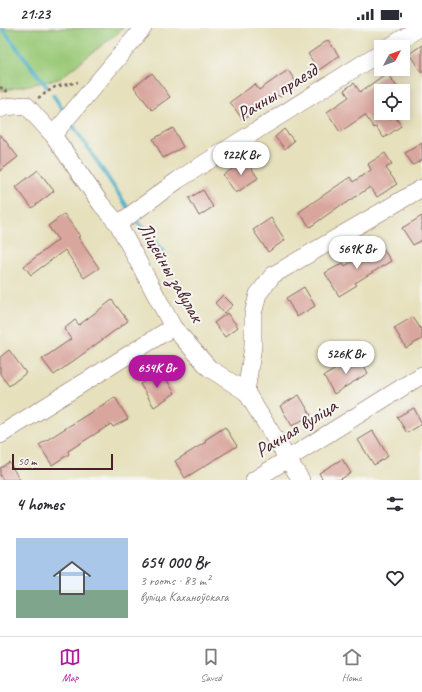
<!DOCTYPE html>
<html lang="en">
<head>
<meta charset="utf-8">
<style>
  :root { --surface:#fff; --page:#f7f7f7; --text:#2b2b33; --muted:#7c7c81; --line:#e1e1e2; --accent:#b5179e }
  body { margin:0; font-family:Caveat,sans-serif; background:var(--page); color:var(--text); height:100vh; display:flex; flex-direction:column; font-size:15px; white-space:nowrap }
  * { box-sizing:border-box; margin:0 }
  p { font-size:13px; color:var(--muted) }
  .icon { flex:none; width:22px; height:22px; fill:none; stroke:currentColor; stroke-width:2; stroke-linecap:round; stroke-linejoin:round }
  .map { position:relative; height:452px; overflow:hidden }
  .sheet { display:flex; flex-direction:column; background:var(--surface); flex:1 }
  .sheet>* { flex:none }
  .needle { width:26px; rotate:49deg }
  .controls { position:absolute; left:374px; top:12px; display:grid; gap:8px }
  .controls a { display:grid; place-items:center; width:36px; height:36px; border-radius:0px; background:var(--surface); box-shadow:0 2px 10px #0003; font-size:20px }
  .scale { position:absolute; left:12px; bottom:10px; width:101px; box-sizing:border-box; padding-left:4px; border:2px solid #4a1f2b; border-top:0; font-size:11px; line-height:14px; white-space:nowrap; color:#4a1f2b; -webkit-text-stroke:3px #f6f6f2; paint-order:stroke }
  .price { position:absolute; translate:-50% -34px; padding:0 9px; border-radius:14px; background:#fff; color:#222; font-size:13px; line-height:26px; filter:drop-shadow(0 1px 2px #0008) }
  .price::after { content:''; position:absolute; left:50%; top:24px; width:12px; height:9px; margin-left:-6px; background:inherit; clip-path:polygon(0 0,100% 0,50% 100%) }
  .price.selected { background:var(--accent); color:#fff }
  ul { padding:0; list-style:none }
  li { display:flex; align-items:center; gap:12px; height:100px; padding:0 16px }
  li+li { border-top:1px solid var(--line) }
  li span { display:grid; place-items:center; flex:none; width:112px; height:80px; border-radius:0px; color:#555 }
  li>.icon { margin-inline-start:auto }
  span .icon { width:48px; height:48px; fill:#fffc; stroke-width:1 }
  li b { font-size:17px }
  h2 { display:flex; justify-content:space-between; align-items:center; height:48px; padding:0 16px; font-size:17px }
  .status { display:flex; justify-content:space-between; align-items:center; height:28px; padding:0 20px; background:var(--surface); direction:ltr }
  .status svg { height:11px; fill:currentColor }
  .tab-bar { display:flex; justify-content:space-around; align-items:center; height:56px; border-top:1px solid var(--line); background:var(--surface); font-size:11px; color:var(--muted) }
  .tab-bar a { display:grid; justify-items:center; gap:2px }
  .tab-bar .selected { color:var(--accent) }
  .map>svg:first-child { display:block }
</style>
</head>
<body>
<div class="status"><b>21:23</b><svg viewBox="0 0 49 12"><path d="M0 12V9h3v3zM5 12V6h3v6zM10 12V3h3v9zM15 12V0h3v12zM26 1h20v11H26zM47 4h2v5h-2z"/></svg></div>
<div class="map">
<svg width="422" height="452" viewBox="0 0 422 452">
  <rect width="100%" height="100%" fill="#f6f6f2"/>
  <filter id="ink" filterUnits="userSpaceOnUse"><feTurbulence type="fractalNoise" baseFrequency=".025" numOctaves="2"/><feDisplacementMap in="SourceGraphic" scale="8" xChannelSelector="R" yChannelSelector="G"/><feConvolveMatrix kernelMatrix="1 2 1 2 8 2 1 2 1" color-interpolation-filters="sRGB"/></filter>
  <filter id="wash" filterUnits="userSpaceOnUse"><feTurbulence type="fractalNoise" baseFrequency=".012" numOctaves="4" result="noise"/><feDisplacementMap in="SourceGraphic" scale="16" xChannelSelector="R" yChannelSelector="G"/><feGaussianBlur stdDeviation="0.9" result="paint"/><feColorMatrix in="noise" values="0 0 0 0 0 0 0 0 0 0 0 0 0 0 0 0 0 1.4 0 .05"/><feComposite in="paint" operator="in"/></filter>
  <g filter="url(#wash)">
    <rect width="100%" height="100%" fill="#e6e0bc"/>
    <!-- green -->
    <path fill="#9ac977" stroke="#727451" d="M 0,0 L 124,0 L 59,51 L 0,63 Z"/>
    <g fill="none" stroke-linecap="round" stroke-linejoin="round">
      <!-- stream -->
      <path stroke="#47afc6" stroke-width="4" d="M 2,0 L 47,59
        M 53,67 L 65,85
        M 70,93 L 130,183
        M 138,195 L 166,227"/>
    </g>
    <g id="blocks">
      <!-- building -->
      <path fill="#d9a69d" d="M 328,12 L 339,28 L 319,42 L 308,26 Z
        M 422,17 L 422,45 L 409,26 Z
        M 288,42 L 298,57 L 280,69 L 278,67 L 243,92 L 230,74 L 255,56 L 259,62 Z
        M 152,45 L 170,69 L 152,82 L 134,59 Z
        M 387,45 L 400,63 L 381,63 L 381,85 L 386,85 L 390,91 L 395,88 L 401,98 L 384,110 L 376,99 L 374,100 L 365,87 L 340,104 L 327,84 L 349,69 L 344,62 L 354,55 L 360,64 Z
        M 173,100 L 183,119 L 163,130 L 153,111 Z
        M 284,101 L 294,113 L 285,121 L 275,109 Z
        M 0,106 L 18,129 L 0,143 Z
        M 422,115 L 422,132 L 413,137 L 405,125 Z
        M 385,125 L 392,136 L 386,140 L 397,156 L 377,169 L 370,159 L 342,178 L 341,177 L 310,199 L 299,184 L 350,149 L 353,154 L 371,142 L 368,136 Z
        M 246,132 L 258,150 L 236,165 L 223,147 Z
        M 38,142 L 54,163 L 32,180 L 16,159 Z
        M 203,162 L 213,179 L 199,188 L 189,170 Z
        M 64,186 L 80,208 L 78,209 L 99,240 L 84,250 L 65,222 L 31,247 L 24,238 L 58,212 L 48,198 Z
        M 422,188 L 422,212 L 413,217 L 402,200 Z
        M 271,190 L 285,212 L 268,224 L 253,202 Z
        M 380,216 L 391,233 L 355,255 L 357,257 L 339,268 L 325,245 L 343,235 L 345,238 Z
        M 304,259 L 315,278 L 297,289 L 286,270 Z
        M 223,267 L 233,277 L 224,285 L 215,275 Z
        M 112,272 L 128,293 L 54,347 L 42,331 L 71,311 L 64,301 L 75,292 L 79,297 Z
        M 227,285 L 238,299 L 225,309 L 214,295 Z
        M 413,289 L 422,303 L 422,311 L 406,320 L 394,300 Z
        M 9,322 L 26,345 L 9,358 L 0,346 L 0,329 Z
        M 358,328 L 368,345 L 334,366 L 324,348 Z
        M 161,343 L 175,365 L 154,379 L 140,356 Z
        M 299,367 L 311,387 L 292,398 L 280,378 Z
        M 115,369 L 128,391 L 113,399 L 111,396 L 68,423 L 69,426 L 52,437 L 39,417 Z
        M 414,380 L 422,396 L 407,405 L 397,389 Z
        M 225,399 L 237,418 L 185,450 L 175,433 L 206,414 L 205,412 Z
        M 373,403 L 388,428 L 374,437 L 358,412 Z
        M 342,431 L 351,445 L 339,452 L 323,452 L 319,445 Z
        M 9,434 L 20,452 L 3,452 L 0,447 L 0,440 Z"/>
    </g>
  </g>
  <g filter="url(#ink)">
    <use href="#blocks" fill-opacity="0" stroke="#81635e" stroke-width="1"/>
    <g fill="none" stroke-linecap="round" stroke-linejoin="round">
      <defs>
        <path id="minor" d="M 389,19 L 419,0
          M 0,81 L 5,79 L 26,77 L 53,107 L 101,176 L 118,196 L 173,299 L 209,340 L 246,364 L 301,452
          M 53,107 L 143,0
          M 118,196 L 178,152 L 381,24
          M 246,364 L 253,318 L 253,286 L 258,266 L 273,247 L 422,160
          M 0,407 L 173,299
          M 254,452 L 422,347"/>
      </defs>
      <!-- minor casing -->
      <use href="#minor" stroke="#81635e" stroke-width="18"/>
      <!-- path -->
      <path stroke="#81635e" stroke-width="2.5" stroke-dasharray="3 3" stroke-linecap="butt" d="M 0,59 L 8,64
        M 38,70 L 55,59 L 78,54"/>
      <!-- minor -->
      <use href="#minor" stroke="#fff" stroke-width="17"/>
    </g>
  </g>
  <g text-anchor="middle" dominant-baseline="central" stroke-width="4" stroke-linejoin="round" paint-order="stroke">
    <!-- street labels -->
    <g font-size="20" fill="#4a1f2b" stroke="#f6f6f2">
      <text transform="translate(277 64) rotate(-32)">Рачны праезд</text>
      <text transform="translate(171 244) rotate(60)">Ліцейны завулак</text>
      <text transform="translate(296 400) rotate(-32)">Рачная вуліца</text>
    </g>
  </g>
</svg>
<div class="controls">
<a><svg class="needle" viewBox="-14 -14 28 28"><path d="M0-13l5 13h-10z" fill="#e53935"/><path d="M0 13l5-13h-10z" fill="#7c7c81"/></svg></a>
<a><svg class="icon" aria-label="locate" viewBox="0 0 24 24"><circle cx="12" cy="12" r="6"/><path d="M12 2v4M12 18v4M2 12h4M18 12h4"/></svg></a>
</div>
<div class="scale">50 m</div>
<b class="price" style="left:241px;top:148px">922K Br</b>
<b class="price" style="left:357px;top:242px">569K Br</b>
<b class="price" style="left:346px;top:347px">526K Br</b>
<b class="price selected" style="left:157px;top:361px">654K Br</b>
</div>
<section class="sheet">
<h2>4 homes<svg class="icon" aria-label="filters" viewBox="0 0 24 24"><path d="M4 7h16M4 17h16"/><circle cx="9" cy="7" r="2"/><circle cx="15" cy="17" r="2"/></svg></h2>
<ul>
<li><span style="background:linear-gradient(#a9c7e8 65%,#7fa58c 0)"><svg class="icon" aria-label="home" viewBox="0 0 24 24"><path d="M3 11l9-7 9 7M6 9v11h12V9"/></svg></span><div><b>654 000 Br</b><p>3 rooms · 83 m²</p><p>вуліца Каханоўскага</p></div><svg class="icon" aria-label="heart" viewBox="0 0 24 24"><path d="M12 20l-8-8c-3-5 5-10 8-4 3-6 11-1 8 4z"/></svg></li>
</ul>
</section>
<nav class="tab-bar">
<a class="selected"><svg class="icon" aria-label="map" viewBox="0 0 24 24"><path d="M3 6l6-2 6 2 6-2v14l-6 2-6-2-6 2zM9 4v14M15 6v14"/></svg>Map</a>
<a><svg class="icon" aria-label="saved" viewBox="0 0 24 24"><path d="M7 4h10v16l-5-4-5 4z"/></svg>Saved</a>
<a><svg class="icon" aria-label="home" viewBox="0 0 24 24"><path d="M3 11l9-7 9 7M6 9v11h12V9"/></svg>Home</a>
</nav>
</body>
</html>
